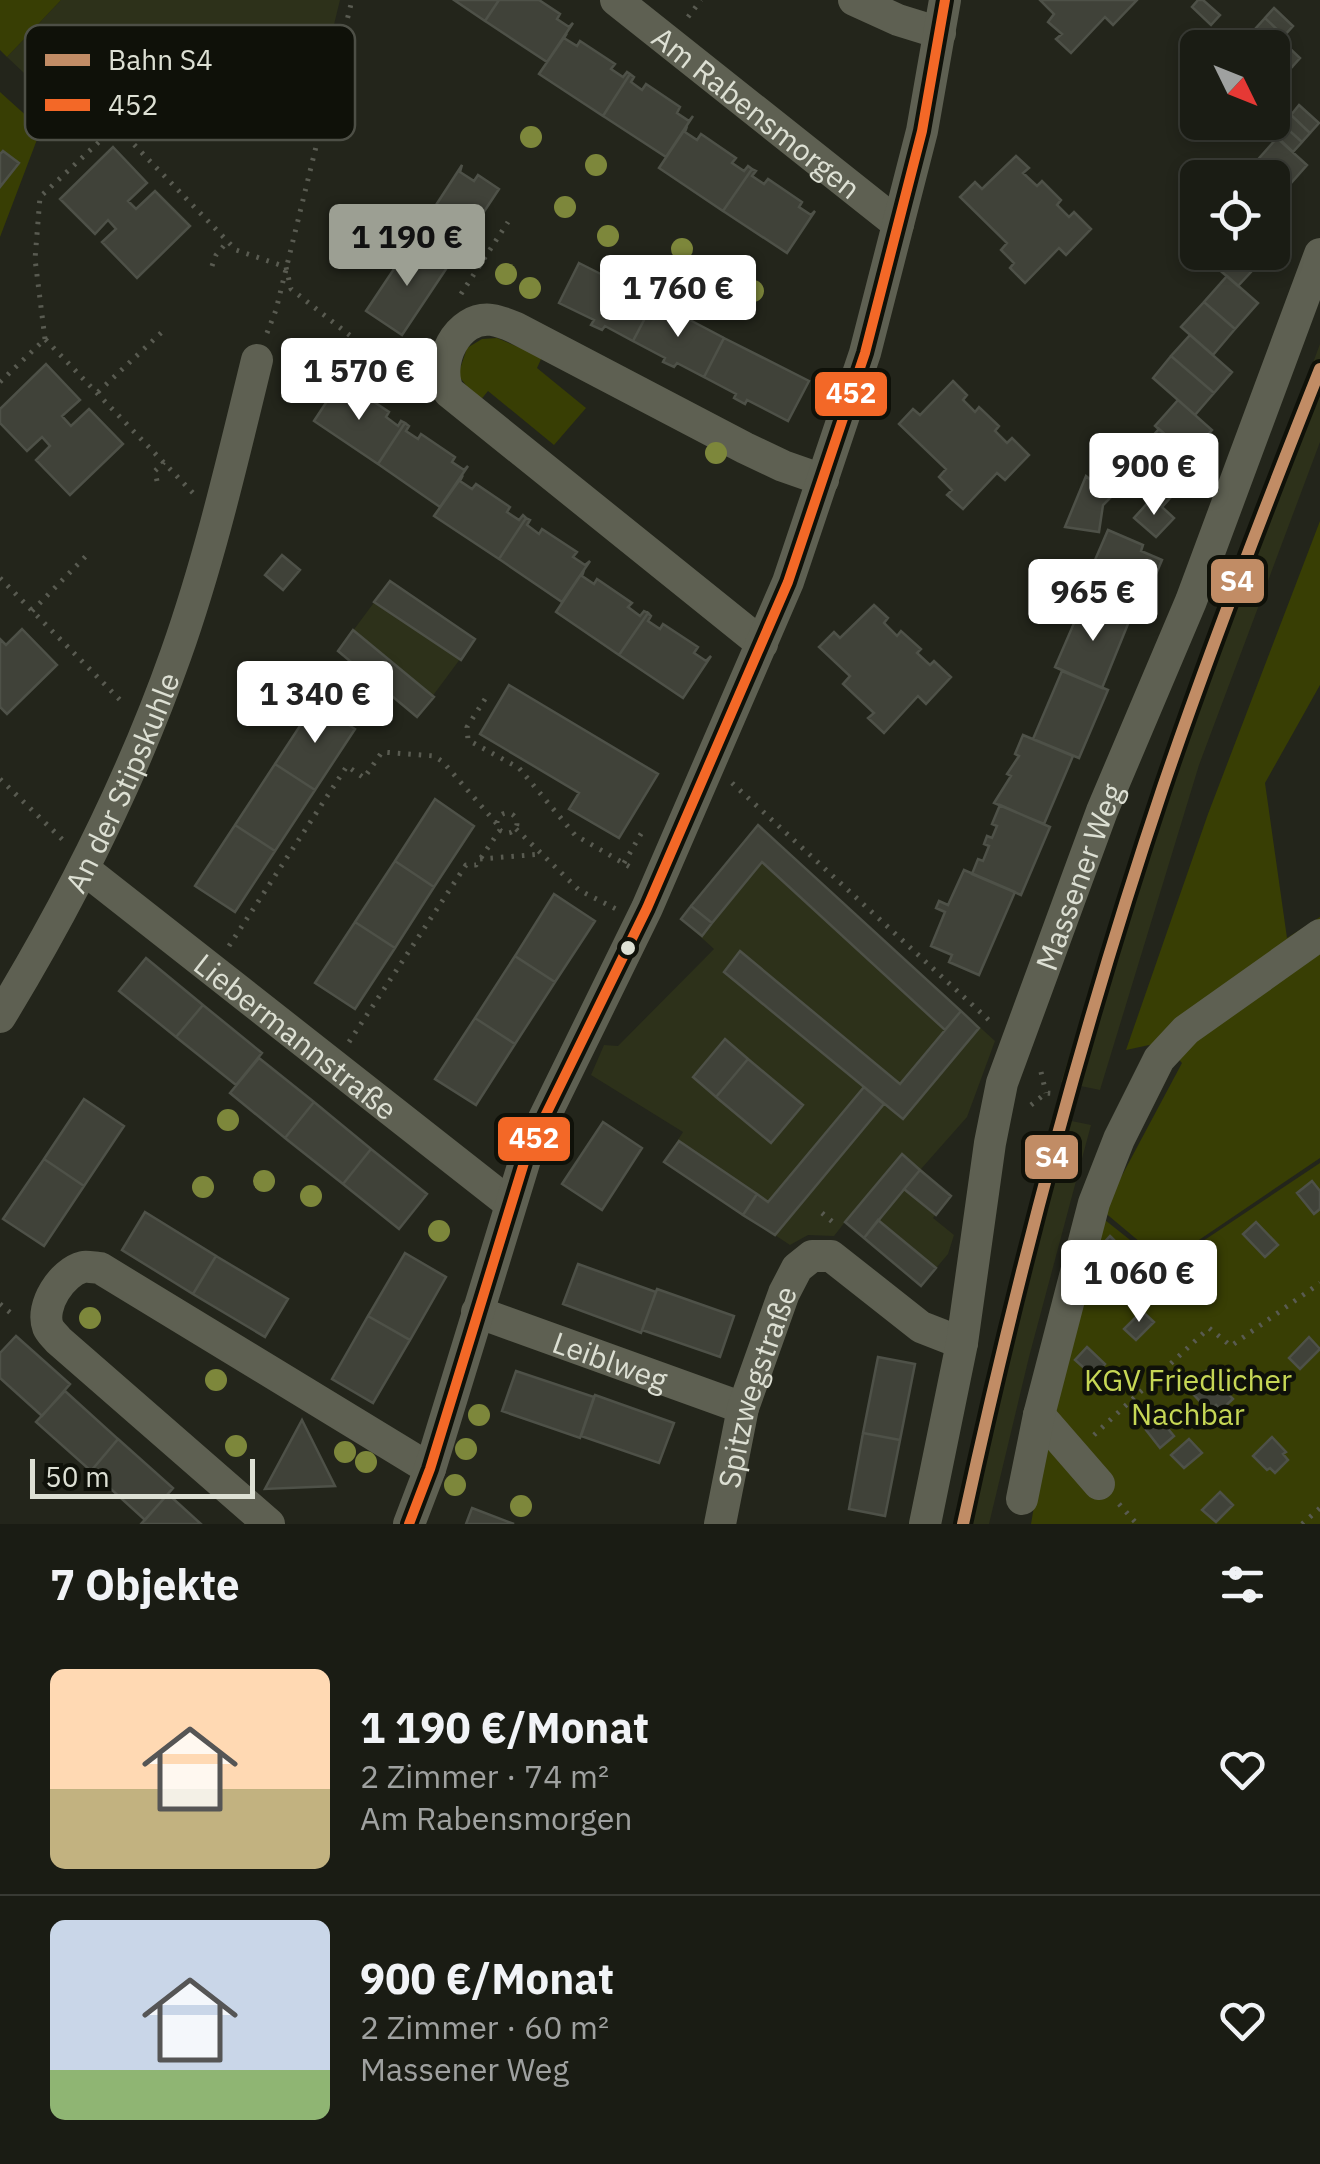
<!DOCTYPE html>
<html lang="de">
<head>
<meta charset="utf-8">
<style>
  :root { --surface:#1a1c14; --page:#272922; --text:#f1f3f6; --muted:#9fa1a0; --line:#383a34; --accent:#9c9f93 }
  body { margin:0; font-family:"IBM Plex Sans",sans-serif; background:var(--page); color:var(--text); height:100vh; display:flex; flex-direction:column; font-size:38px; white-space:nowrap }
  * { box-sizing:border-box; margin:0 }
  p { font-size:32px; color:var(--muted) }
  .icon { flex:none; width:55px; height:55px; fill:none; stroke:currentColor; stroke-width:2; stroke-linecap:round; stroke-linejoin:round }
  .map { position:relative; height:1524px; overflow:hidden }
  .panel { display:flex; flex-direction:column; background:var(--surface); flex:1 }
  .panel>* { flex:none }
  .needle { width:65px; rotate:133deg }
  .fabs { position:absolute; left:1180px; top:30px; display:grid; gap:20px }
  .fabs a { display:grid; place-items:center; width:110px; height:110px; border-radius:15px; background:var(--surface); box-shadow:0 5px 15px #0003,0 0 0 2px var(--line); font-size:50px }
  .scale { position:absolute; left:30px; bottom:25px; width:225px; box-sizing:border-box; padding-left:10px; border:5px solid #dde0d4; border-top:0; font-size:28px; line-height:35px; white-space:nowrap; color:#dde0d4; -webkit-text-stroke:8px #0f1109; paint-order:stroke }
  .price { position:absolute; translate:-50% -85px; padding:0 22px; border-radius:10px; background:#fff; color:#222; font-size:32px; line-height:65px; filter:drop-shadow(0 2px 5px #0008) }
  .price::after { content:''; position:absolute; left:50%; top:60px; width:30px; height:22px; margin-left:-15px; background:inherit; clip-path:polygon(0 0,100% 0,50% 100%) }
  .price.current { background:var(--accent); color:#111 }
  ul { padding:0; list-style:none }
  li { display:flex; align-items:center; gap:30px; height:250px; padding:0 50px }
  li+li { border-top:2px solid var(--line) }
  li span { display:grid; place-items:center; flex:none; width:280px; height:200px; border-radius:15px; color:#555 }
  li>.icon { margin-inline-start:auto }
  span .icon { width:120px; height:120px; fill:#fffc; stroke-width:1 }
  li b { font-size:42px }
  h2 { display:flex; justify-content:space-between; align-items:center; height:120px; padding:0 50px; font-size:42px }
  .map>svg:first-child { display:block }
</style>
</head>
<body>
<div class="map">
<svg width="1320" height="1524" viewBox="0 0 1320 1524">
  <rect width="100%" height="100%" fill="#23251b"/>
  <!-- built -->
  <path fill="#2d311a" d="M 61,0 L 340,0 L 309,127 L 78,72 L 56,103 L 7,57 Z
    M 1320,344 L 1320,442 L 1199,765 L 1100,1090 L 1061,1082 L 1164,762 Z
    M 390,581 L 475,639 L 417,717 L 338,651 Z
    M 758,825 L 995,1041 L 967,1117 L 921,1169 L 951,1196 L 933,1218 L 954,1235 L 948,1254 L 921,1286 L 845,1222 L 834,1236 L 808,1235 L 790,1245 L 664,1162 L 683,1132 L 591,1075 L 604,1045 L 618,1046 L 714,949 L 681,919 Z
    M 1052,1117 L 1091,1125 L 1029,1357 L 989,1524 L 955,1524 Z"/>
  <!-- green -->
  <path fill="#383e04" d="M 0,0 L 61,0 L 7,57 L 0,50 Z
    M 0,92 L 41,129 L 0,237 Z
    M 497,338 L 542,357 L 537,368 L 586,408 L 554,445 L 488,391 L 479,402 L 458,375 L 467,348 L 482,339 Z
    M 1320,521 L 1320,685 L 1265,783 L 1287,938 L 1320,917 L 1320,1158 L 1165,1263 L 1103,1211 L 1182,1063 L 1163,1042 L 1126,1050 L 1208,814 Z
    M 1320,1163 L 1320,1524 L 1031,1524 L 1055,1382 L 1100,1216 L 1164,1267 Z"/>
  <!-- building -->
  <path fill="#404239" stroke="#4e5148" stroke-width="2.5" d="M 454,0 L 499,0 L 485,21 Z
    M 499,0 L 539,0 L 560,14 L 557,19 L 569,27 L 573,23 L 547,62 L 485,21 Z
    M 1040,0 L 1137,0 L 1113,25 L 1105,17 L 1071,53 L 1056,39 L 1062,34 L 1048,22 L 1054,14 Z
    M 1198,0 L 1203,0 L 1220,15 L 1211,25 L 1192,7 Z
    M 1274,8 L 1293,26 L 1284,36 L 1265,18 Z
    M 1265,18 L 1284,36 L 1275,46 L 1256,28 Z
    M 1256,28 L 1275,46 L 1272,49 L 1257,48 L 1247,38 Z
    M 567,33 L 564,38 L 577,46 L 580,41 L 615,64 L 611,69 L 623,77 L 627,72 L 630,74 L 603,116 L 539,74 Z
    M 1282,41 L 1300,58 L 1292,67 L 1273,50 Z
    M 1273,50 L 1292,67 L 1283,76 L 1272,66 Z
    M 630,74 L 634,77 L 631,82 L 642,90 L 646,84 L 680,107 L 677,113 L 689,121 L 693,116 L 666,157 L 603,116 Z
    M 1299,105 L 1319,123 L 1310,133 L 1291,115 Z
    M 1291,115 L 1310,133 L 1302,142 L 1282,124 Z
    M 1282,124 L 1302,142 L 1293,152 L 1274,134 Z
    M 687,126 L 685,132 L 697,140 L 701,134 L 736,158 L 732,163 L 744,171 L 748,166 L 752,169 L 723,211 L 659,168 Z
    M 1277,138 L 1307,165 L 1284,191 L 1254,164 Z
    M 113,147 L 147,183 L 128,201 L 136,209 L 155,191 L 190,226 L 137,278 L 102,242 L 116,229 L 108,220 L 95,234 L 60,199 Z
    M 3,151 L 19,163 L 0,187 L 0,154 Z
    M 1016,156 L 1029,168 L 1023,173 L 1037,186 L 1042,181 L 1061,200 L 1057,205 L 1069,217 L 1074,212 L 1091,229 L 1066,255 L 1059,248 L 1025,283 L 1010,268 L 1014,263 L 1001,250 L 1007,243 L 960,197 L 975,182 L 982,189 Z
    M 462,165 L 460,172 L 474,181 L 478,175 L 499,189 L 448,266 L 412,242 Z
    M 752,169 L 756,171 L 752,176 L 764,184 L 768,179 L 802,202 L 799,207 L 811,215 L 815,211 L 787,253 L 723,211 Z
    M 412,242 L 448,266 L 402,335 L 366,311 Z
    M 1213,252 L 1251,252 L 1261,261 L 1238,286 L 1207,259 Z
    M 579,263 L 654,301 L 633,341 L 605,326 L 602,330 L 591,325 L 594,320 L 559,303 Z
    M 1227,276 L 1258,303 L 1235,329 L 1204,302 Z
    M 654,301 L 724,338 L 704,377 L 677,363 L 674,367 L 663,362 L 665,358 L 633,341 Z
    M 1204,302 L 1235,329 L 1213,355 L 1181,327 Z
    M 1190,335 L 1232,372 L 1214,393 L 1171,356 Z
    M 724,338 L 809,381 L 788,421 L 747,400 L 745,404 L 734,398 L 736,394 L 704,377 Z
    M 1171,356 L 1214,393 L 1195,415 L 1153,378 Z
    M 46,364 L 80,400 L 62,416 L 71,426 L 89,409 L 123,444 L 70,495 L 36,460 L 50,446 L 42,437 L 27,451 L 0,423 L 0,409 Z
    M 341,380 L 339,386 L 352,395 L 356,390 L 389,412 L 386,417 L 398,426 L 401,421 L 405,423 L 378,464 L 314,421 Z
    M 953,381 L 967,395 L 963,400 L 975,412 L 979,407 L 999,426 L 995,431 L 1007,443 L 1012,438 L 1029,455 L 1005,480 L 997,473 L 963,509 L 947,495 L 952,490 L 939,477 L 946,469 L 899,424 L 913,409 L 920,415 Z
    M 1178,400 L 1212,430 L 1189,456 L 1155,426 Z
    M 405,423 L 409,426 L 406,431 L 418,439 L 421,434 L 455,457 L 452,462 L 464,470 L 468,466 L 440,507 L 378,464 Z
    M 1159,429 L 1200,465 L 1162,507 L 1121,471 Z
    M 463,475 L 460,481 L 472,489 L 476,484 L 510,507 L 507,512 L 519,520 L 523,515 L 526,518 L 499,559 L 434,516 Z
    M 1086,476 L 1111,497 L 1103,505 L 1099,532 L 1065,527 Z
    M 1152,498 L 1174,518 L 1156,537 L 1134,518 Z
    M 526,518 L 530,520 L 527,525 L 539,534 L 542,529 L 577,552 L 573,557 L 585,565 L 590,561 L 562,602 L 499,559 Z
    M 1108,530 L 1143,545 L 1141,551 L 1162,560 L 1136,622 L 1079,597 Z
    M 282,555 L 300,570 L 283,590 L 265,575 Z
    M 584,570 L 582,576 L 594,584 L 597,579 L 632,603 L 628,607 L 640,616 L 644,611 L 648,613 L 619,655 L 556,612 Z
    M 390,581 L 475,639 L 461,660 L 374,602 Z
    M 1084,600 L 1130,619 L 1102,688 L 1055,667 Z
    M 874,605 L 888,618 L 884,623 L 897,636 L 901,631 L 921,649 L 917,653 L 930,665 L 934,661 L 951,677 L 926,704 L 918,696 L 884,733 L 868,718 L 874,713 L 843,684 L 850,676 L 819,647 L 834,632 L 840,638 Z
    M 648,613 L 651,616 L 648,621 L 660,629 L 663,624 L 698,647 L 694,653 L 706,661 L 711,656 L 683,698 L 619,655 Z
    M 22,629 L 57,665 L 7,714 L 0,707 L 0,639 L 6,645 Z
    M 353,630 L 434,697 L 417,717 L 338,651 Z
    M 1062,671 L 1108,690 L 1079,758 L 1033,739 Z
    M 509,685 L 658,774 L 619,838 L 569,809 L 579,793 L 480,734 Z
    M 315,703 L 355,729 L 315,790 L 275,764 Z
    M 1023,735 L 1073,756 L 1044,824 L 994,803 L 1011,776 L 1007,774 L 1019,756 L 1015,754 Z
    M 275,764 L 315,790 L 275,851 L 235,825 Z
    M 435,799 L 474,826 L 434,887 L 395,861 Z
    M 1000,805 L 1050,827 L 1021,895 L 972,874 L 978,859 L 983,861 L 989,846 L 984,844 L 987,836 L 992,838 L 997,826 L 992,824 Z
    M 235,825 L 275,851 L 235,912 L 195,886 Z
    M 758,825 L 961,1011 L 945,1030 L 762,862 L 712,923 L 691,906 Z
    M 395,861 L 434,887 L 395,948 L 355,922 Z
    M 964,870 L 1015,892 L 979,975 L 949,962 L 952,955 L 931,946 L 945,912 L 936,908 L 939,901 L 948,905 Z
    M 554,894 L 595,921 L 555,982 L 515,956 Z
    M 691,906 L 712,923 L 702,936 L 681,919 Z
    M 355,922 L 395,948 L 355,1009 L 315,983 Z
    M 740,951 L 900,1084 L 961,1011 L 979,1028 L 903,1119 L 724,972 Z
    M 515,956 L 555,982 L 515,1044 L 475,1018 Z
    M 146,958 L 203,1005 L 176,1037 L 119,991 Z
    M 203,1005 L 262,1053 L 236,1085 L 176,1037 Z
    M 475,1018 L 515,1044 L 476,1105 L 435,1079 Z
    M 725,1039 L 748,1059 L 716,1097 L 693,1077 Z
    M 259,1058 L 314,1102 L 285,1138 L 230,1093 Z
    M 748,1059 L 803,1105 L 771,1143 L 716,1097 Z
    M 864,1087 L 884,1104 L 775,1235 L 743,1215 L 757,1194 L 768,1202 Z
    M 84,1099 L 124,1126 L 84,1186 L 44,1159 Z
    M 314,1102 L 371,1149 L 343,1184 L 285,1138 Z
    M 603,1122 L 642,1148 L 602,1210 L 562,1184 Z
    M 679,1141 L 757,1194 L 743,1215 L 664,1162 Z
    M 371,1149 L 427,1194 L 399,1229 L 343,1184 Z
    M 902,1154 L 920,1170 L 864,1238 L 845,1222 Z
    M 44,1159 L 84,1186 L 44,1246 L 3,1219 Z
    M 920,1170 L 951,1196 L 936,1215 L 904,1189 Z
    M 1312,1181 L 1320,1191 L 1320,1209 L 1314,1214 L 1297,1193 Z
    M 145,1212 L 216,1256 L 193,1294 L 122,1250 Z
    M 878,1220 L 936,1268 L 921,1286 L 864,1238 Z
    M 1256,1222 L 1278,1245 L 1265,1257 L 1243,1234 Z
    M 1110,1236 L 1123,1249 L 1113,1259 L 1100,1247 Z
    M 405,1253 L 446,1277 L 410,1340 L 368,1316 Z
    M 216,1256 L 288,1299 L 265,1337 L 193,1294 Z
    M 578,1264 L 656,1292 L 641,1333 L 563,1304 Z
    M 657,1289 L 734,1316 L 720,1357 L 642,1330 Z
    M 1142,1311 L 1154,1322 L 1136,1340 L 1124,1329 Z
    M 368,1316 L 410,1340 L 373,1403 L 332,1379 Z
    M 16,1336 L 70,1384 L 42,1416 L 0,1378 L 0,1353 Z
    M 1309,1337 L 1320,1349 L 1300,1369 L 1289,1358 Z
    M 1087,1347 L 1105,1364 L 1094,1377 L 1075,1360 Z
    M 878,1357 L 915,1364 L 900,1440 L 863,1433 Z
    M 516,1371 L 594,1397 L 580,1438 L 502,1411 Z
    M 1206,1371 L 1233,1399 L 1221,1410 L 1216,1405 L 1209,1411 L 1194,1395 L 1203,1387 L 1196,1379 Z
    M 65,1391 L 118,1439 L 91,1471 L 36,1422 Z
    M 595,1395 L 674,1423 L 659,1463 L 581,1436 Z
    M 1160,1419 L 1174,1436 L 1160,1448 L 1146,1430 Z
    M 302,1420 L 335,1486 L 265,1489 Z
    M 863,1433 L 900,1440 L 885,1516 L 849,1509 Z
    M 1272,1437 L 1286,1452 L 1283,1454 L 1288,1460 L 1275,1473 L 1270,1468 L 1267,1470 L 1253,1456 Z
    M 118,1439 L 173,1488 L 145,1520 L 91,1471 Z
    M 1189,1439 L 1202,1453 L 1184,1468 L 1171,1455 Z
    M 1220,1492 L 1233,1505 L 1216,1522 L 1202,1510 Z
    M 168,1494 L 201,1524 L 141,1524 Z
    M 472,1508 L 514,1524 L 466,1524 Z"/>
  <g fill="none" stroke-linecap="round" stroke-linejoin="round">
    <!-- path -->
    <path stroke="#595b51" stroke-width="5" stroke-dasharray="2.5 8" stroke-linecap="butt" d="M 688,17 L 701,0
      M 212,266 L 216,255 L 227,242
      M 461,294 L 508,222
      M 267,333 L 276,310 L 352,0
      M 45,339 L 35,259 L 40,197 L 116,126 L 236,250 L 286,267 L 291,289 L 413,385
      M 0,382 L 45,339 L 193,493
      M 98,392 L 163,331
      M 157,481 L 155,471 L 164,462
      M 0,578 L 125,705
      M 32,611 L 89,553
      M 485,699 L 467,727 L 468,740 L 519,768 L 575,835 L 630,867
      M 0,779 L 65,842
      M 732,783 L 992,1023
      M497 823a10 10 0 1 1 20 0a10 10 0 1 1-20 0Z
      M 516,829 L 579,890 L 616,909
      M 480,859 L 542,854
      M 624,863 L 645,827
      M 229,946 L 347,766 L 364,778 L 382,752 L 434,756 L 443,762 L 497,824
      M 349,1042 L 466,865 L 476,865 L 500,830
      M 1041,1072 L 1046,1093
      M 1031,1105 L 1046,1093 L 1058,1094
      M 822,1213 L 835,1224
      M 0,1304 L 13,1315
      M 1094,1435 L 1209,1328 L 1231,1346 L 1320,1283
      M 1119,1504 L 1137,1524
      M 1302,1524 L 1320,1508"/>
    <!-- minor -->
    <g stroke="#5e6052" stroke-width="32">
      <path id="s1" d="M 616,0 L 898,224"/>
      <path d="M 854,0 L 898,20 L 940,33"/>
      <path d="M 762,644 L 449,392 C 434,364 457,315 492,320 C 500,321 509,325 516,328 L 745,448 L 783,466 L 823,480"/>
      <path id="s2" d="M 84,869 L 509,1203"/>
      <path id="s3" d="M 0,1017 C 70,902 131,781 176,654 C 210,558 233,458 257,360"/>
      <path id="s4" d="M 477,1312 L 743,1408"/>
      <path d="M 1039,1415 L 1099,1484"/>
      <path d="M 1022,1499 L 1039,1415 L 1094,1203 L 1119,1139 L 1159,1059 L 1186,1030 L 1320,935"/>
      <path d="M 269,1524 L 58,1340 C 55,1336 50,1332 48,1327 C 40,1306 62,1272 83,1267 C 87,1266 96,1268 100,1268 L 430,1469"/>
      <path d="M 409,1524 L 430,1469 L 527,1153 L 647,908 L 788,582 L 865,353 L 922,131 L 945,0"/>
      <path id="s5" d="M 720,1524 L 743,1408 L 784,1293 L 797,1268 L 812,1256 L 831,1256 L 921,1327 L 962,1343"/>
      <path id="s6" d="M 925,1524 L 962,1343 L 990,1143 L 1002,1083 L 1102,811 L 1191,601 L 1320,254"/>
    </g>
    <defs>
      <path id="bus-1" d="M 409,1524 L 430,1469 L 527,1153 L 647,908 L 788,582 L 865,353 L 922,131 L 945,0"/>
    </defs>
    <!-- bus-1 casing -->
    <use href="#bus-1" stroke="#0f1109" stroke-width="18"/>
    <!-- bus-1 -->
    <use href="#bus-1" stroke="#f36827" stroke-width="10"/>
    <defs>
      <path id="rail-1" d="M 963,1524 C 1017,1275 1082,1028 1163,787 C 1211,646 1265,507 1320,369"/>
    </defs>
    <!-- rail-1 casing -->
    <use href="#rail-1" stroke="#0f1109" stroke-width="20"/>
    <!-- rail-1 -->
    <use href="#rail-1" stroke="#c18c65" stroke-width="12"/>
  </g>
  <!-- trees -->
  <g fill="#7d873b">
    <circle cx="531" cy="137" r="11"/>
    <circle cx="596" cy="165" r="11"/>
    <circle cx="565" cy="207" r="11"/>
    <circle cx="608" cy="236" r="11"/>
    <circle cx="682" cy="249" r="11"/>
    <circle cx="506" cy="274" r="11"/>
    <circle cx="530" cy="288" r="11"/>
    <circle cx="753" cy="291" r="11"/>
    <circle cx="716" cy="453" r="11"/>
    <circle cx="228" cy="1120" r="11"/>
    <circle cx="264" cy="1181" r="11"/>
    <circle cx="203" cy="1187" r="11"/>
    <circle cx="311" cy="1196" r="11"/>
    <circle cx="439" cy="1231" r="11"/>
    <circle cx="90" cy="1318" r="11"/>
    <circle cx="216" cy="1380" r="11"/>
    <circle cx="479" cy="1415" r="11"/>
    <circle cx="236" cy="1446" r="11"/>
    <circle cx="466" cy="1449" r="11"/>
    <circle cx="345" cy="1452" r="11"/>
    <circle cx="366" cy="1462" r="11"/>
    <circle cx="455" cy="1485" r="11"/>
    <circle cx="521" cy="1506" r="11"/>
  </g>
  <!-- markers -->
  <circle fill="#dde0d4" stroke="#0f1109" stroke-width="4" cx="628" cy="948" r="9"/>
  <g text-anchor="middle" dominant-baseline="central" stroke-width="9" stroke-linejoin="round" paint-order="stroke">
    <!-- street labels -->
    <g font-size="30" fill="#dde0d4" stroke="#0f1109">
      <text stroke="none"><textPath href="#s1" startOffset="180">Am Rabensmorgen</textPath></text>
      <text stroke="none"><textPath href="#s3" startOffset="265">An der Stipskuhle</textPath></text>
      <text stroke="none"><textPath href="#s6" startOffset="668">Massener Weg</textPath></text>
      <text stroke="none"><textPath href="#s2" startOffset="270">Liebermannstraße</textPath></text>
      <text stroke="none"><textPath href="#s4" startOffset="142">Leiblweg</textPath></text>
      <text stroke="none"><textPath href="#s5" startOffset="142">Spitzwegstraße</textPath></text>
    </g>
    <!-- park labels -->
    <g font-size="30" fill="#c6d755" stroke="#0f1109">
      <text x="1188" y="1379">KGV Friedlicher<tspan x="1188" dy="34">Nachbar</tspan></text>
    </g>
  </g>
  <!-- legend -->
  <rect x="25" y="25" width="330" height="115" rx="15" fill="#0f1109" stroke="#4d4f46" stroke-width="2.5"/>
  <rect x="45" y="54" width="45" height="12" fill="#c18c65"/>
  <rect x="45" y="99" width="45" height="12" fill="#f36827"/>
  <g font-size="28" fill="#dde0d4">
    <text x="108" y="70">Bahn S4</text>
    <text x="108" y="115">452</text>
  </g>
  <g stroke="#0f1109" stroke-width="4">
    <rect x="813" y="370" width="76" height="48" rx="10" fill="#f36827"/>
    <rect x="1209" y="557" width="57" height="48" rx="10" fill="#c18c65"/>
    <rect x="496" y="1115" width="76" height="48" rx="10" fill="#f36827"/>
    <rect x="1023" y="1133" width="57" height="48" rx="10" fill="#c18c65"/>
  </g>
  <g font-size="28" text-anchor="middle" font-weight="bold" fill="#fff">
    <text x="851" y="403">452</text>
    <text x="1237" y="591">S4</text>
    <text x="534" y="1148">452</text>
    <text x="1052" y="1167">S4</text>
  </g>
</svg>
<div class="fabs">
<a><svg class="needle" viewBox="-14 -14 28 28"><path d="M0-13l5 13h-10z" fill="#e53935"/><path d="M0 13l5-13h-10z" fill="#9fa1a0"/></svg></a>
<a><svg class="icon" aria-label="locate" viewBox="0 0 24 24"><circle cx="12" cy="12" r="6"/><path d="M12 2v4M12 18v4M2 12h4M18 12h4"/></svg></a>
</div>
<div class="scale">50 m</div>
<b class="price current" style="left:407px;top:289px">1 190 €</b>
<b class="price" style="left:678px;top:340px">1 760 €</b>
<b class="price" style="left:359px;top:423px">1 570 €</b>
<b class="price" style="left:1154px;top:518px">900 €</b>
<b class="price" style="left:1093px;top:644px">965 €</b>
<b class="price" style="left:315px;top:746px">1 340 €</b>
<b class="price" style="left:1139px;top:1325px">1 060 €</b>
</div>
<section class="panel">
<h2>7 Objekte<svg class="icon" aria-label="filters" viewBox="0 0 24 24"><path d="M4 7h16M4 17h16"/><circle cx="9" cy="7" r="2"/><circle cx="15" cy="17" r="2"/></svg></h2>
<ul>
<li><span style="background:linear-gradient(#ffd9b3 60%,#c2b280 0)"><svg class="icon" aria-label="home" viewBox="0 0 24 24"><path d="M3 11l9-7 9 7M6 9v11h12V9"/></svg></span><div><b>1 190 €/Monat</b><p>2 Zimmer · 74 m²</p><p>Am Rabensmorgen</p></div><svg class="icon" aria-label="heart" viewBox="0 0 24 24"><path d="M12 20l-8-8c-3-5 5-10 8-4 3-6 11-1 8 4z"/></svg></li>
<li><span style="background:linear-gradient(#c9d6e8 75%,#8fb573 0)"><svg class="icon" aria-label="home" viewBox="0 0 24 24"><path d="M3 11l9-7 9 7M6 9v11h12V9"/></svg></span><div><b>900 €/Monat</b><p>2 Zimmer · 60 m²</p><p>Massener Weg</p></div><svg class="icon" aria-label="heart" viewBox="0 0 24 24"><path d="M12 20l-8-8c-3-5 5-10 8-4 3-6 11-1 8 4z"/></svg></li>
</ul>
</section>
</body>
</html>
